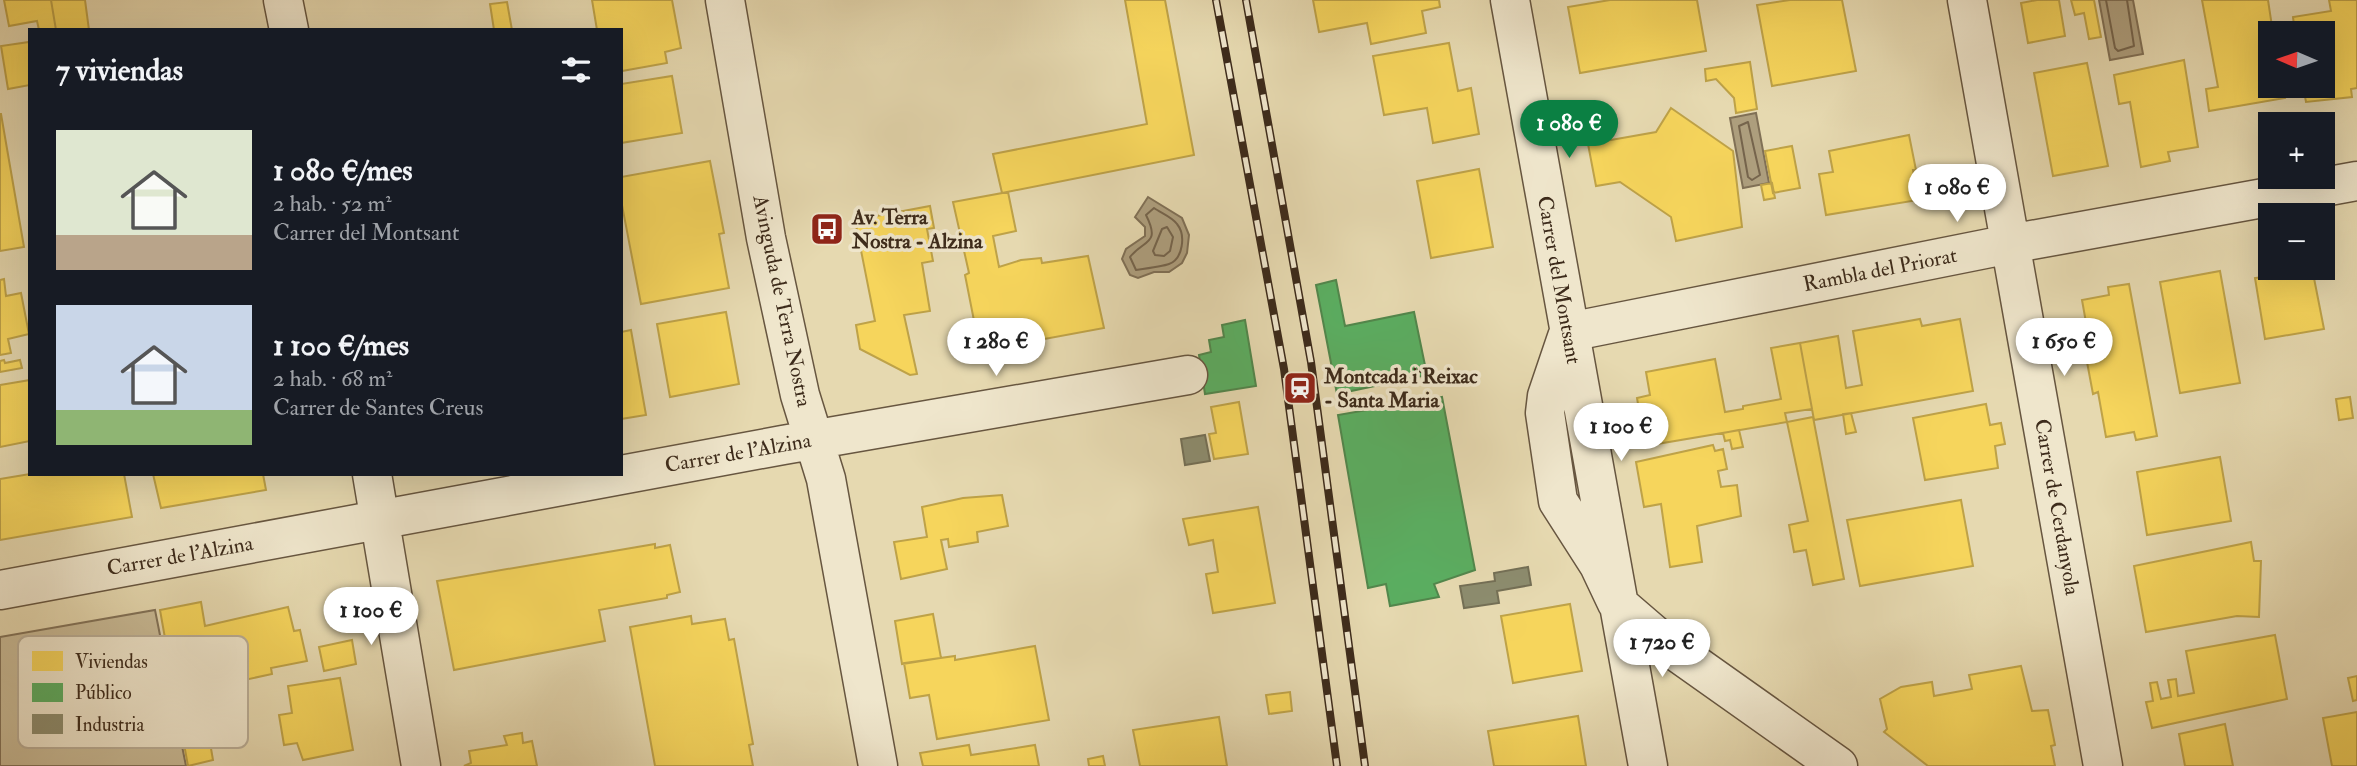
<!DOCTYPE html>
<html lang="es">
<head>
<meta charset="utf-8">
<style>
  :root { --surface:#171b24; --page:#20242c; --text:#f1f3f6; --muted:#9ea1a6; --accent:#0b8043 }
  body { margin:0; font-family:"IM FELL Double Pica",serif; background:var(--page); color:var(--text); height:100vh; display:flex; flex-direction:column; font-size:26px; white-space:nowrap }
  * { box-sizing:border-box; margin:0 }
  p { font-size:23px; color:var(--muted) }
  .icon { flex:none; width:38px; height:38px; fill:none; stroke:currentColor; stroke-width:2; stroke-linecap:round; stroke-linejoin:round }
  .map { position:relative; flex:1; overflow:hidden }
  .panel { position:absolute; left:28px; top:28px; width:595px; height:448px; display:flex; flex-direction:column; background:var(--surface); border-radius:0px; box-shadow:0 7px 28px #0002 }
  .panel>* { flex:none }
  .needle { width:46px; rotate:272deg }
  .tools { position:absolute; left:2258px; top:21px; display:grid; gap:14px }
  .tools a { display:grid; place-items:center; width:77px; height:77px; border-radius:0px; background:var(--surface); box-shadow:0 7px 28px #0002; font-size:35px }
  .price { position:absolute; translate:-50% -60px; padding:0 16px; border-radius:24px; background:#fff; color:#222; font-size:23px; line-height:46px; filter:drop-shadow(0 2px 4px #0008) }
  .price::after { content:''; position:absolute; left:50%; top:42px; width:21px; height:16px; margin-left:-10px; background:inherit; clip-path:polygon(0 0,100% 0,50% 100%) }
  .price.current { background:var(--accent); color:#fff }
  ul { padding:0; list-style:none }
  li { display:flex; align-items:center; gap:21px; height:175px; padding:0 28px }
  li span { display:grid; place-items:center; flex:none; width:196px; height:140px; border-radius:0px; color:#555 }
  li>.icon { margin-inline-start:auto }
  span .icon { width:84px; height:84px; fill:#fffc; stroke-width:1 }
  li b { font-size:30px }
  h2 { display:flex; justify-content:space-between; align-items:center; height:84px; padding:0 28px; font-size:30px }
  .map>svg:first-child { display:block }
</style>
</head>
<body>
<div class="map">
<svg width="2357" height="766" viewBox="0 0 2357 766">
  <rect width="100%" height="100%" fill="#e6d9b0"/>
  <filter id="stains"><feTurbulence type="fractalNoise" baseFrequency=".00286" numOctaves="4"/><feColorMatrix values="0 0 0 0 .2 0 0 0 0 .09 0 0 0 0 .02 0 0 0 .5 -.17"/></filter>
  <radialGradient id="worn" r=".72"><stop offset=".6" stop-color="#630" stop-opacity="0"/><stop offset="1" stop-color="#630" stop-opacity=".3"/></radialGradient>
  <!-- green -->
  <path fill="#c9bb97" stroke="#837359" stroke-width="2" d="M 155,610 L 186,766 L 0,766 L 0,637 Z"/>
  <!-- water -->
  <path fill="#ad9e7d" stroke="#807056" stroke-width="2" d="M 2099,0 L 2133,0 L 2143,54 L 2110,60 Z
    M 1756,113 L 1769,183 L 1743,188 L 1730,118 Z
    M 1148,197 L 1182,218 L 1189,235 L 1187,253 L 1182,263 L 1169,272 L 1154,272 L 1138,278 L 1130,275 L 1122,259 L 1126,249 L 1145,236 L 1145,227 L 1135,217 Z"/>
  <!-- homes -->
  <path fill="#f6d55c" stroke="#bea248" stroke-width="2" d="M 4,0 L 51,0 L 56,30 L 39,30 L 37,21 L 9,26 Z
    M 51,0 L 85,0 L 89,30 L 56,30 Z
    M 592,0 L 672,0 L 681,48 L 665,52 L 667,63 L 622,71 L 621,30 L 597,30 Z
    M 1125,0 L 1165,0 L 1194,155 L 1002,193 L 993,154 L 1147,124 Z
    M 1313,0 L 1439,0 L 1440,7 L 1422,11 L 1426,33 L 1371,44 L 1367,23 L 1319,32 Z
    M 1610,0 L 1697,0 L 1706,51 L 1580,73 L 1568,7 Z
    M 1790,0 L 1842,0 L 1856,71 L 1772,86 L 1757,5 Z
    M 2037,0 L 2059,0 L 2065,36 L 2028,43 L 2021,3 Z
    M 2071,0 L 2094,0 L 2101,37 L 2089,39 L 2084,13 L 2075,15 Z
    M 2202,0 L 2268,0 L 2273,33 L 2270,33 L 2270,86 L 2283,86 L 2285,98 L 2209,111 L 2206,89 L 2218,87 Z
    M 2329,0 L 2357,0 L 2357,88 L 2351,89 L 2352,97 L 2306,102 L 2303,86 L 2322,86 L 2322,33 L 2295,33 L 2293,17 L 2331,11 Z
    M 507,2 L 512,30 L 494,30 L 490,4 Z
    M 29,42 L 30,85 L 8,89 L 1,46 Z
    M 1449,43 L 1458,91 L 1471,88 L 1479,134 L 1433,143 L 1427,108 L 1384,115 L 1373,56 Z
    M 2184,60 L 2198,147 L 2168,152 L 2170,161 L 2141,167 L 2130,102 L 2119,104 L 2114,75 Z
    M 1750,62 L 1757,109 L 1736,113 L 1734,98 L 1716,79 L 1706,81 L 1705,69 Z
    M 2087,63 L 2108,166 L 2053,176 L 2034,73 Z
    M 672,76 L 682,133 L 621,143 L 621,84 Z
    M 1671,108 L 1733,151 L 1742,227 L 1676,241 L 1671,217 L 1620,182 L 1596,186 L 1588,144 L 1656,132 Z
    M 1,114 L 24,247 L 0,251 L 0,114 Z
    M 1909,135 L 1916,170 L 1913,170 L 1918,200 L 1826,215 L 1819,174 L 1833,172 L 1829,151 Z
    M 1792,146 L 1800,188 L 1773,193 L 1765,151 Z
    M 710,161 L 724,233 L 719,234 L 729,288 L 641,304 L 621,200 L 621,177 Z
    M 1479,169 L 1493,247 L 1431,258 L 1417,181 Z
    M 1772,183 L 1775,198 L 1764,200 L 1761,185 Z
    M 1008,192 L 1016,231 L 993,236 L 999,267 L 1021,260 L 1041,258 L 1042,263 L 1088,256 L 1104,328 L 980,351 L 965,275 L 969,273 L 953,202 Z
    M 930,206 L 934,228 L 927,229 L 933,261 L 922,263 L 930,311 L 904,315 L 917,374 L 910,375 L 860,349 L 856,325 L 875,321 L 855,220 Z
    M 2276,268 L 2288,268 L 2289,272 L 2312,268 L 2324,329 L 2265,339 L 2255,278 L 2276,275 Z
    M 2220,271 L 2240,383 L 2180,393 L 2160,282 Z
    M 4,279 L 6,296 L 21,293 L 29,334 L 8,339 L 11,353 L 0,355 L 0,280 Z
    M 2129,284 L 2157,436 L 2136,440 L 2134,432 L 2106,437 L 2098,392 L 2093,394 L 2084,346 L 2090,345 L 2082,300 L 2109,295 L 2108,287 Z
    M 726,312 L 739,384 L 670,397 L 657,324 Z
    M 1920,319 L 1922,326 L 1960,319 L 1973,391 L 1814,420 L 1800,343 L 1838,336 L 1846,388 L 1862,385 L 1853,331 Z
    M 631,330 L 646,415 L 621,419 L 621,332 Z
    M 1800,343 L 1812,409 L 1785,413 L 1787,422 L 1645,446 L 1637,398 L 1650,395 L 1646,372 L 1715,359 L 1725,412 L 1743,409 L 1743,406 L 1781,399 L 1771,348 Z
    M 4,360 L 5,363 L 20,360 L 22,368 L 0,372 L 0,361 Z
    M 30,380 L 30,441 L 0,447 L 0,385 Z
    M 2350,397 L 2353,418 L 2339,420 L 2336,399 Z
    M 1239,402 L 1248,454 L 1214,459 L 1209,434 L 1216,433 L 1211,407 Z
    M 1986,404 L 1990,425 L 2001,423 L 2005,444 L 1995,446 L 1998,468 L 1925,480 L 1913,418 Z
    M 1851,413 L 1856,432 L 1846,434 L 1843,414 Z
    M 1813,417 L 1844,579 L 1813,585 L 1806,550 L 1794,552 L 1789,525 L 1808,521 L 1787,422 Z
    M 1739,430 L 1743,447 L 1732,449 L 1730,440 L 1725,441 L 1723,433 Z
    M 1713,445 L 1715,451 L 1723,449 L 1727,469 L 1718,471 L 1721,487 L 1737,485 L 1741,516 L 1697,526 L 1702,562 L 1670,567 L 1661,504 L 1644,507 L 1636,462 Z
    M 2220,457 L 2231,521 L 2147,535 L 2137,472 Z
    M 30,474 L 124,474 L 132,517 L 0,540 L 0,479 Z
    M 153,474 L 263,474 L 266,490 L 161,508 Z
    M 1002,495 L 1008,526 L 977,532 L 978,542 L 949,547 L 948,539 L 941,540 L 947,569 L 901,579 L 894,542 L 927,537 L 922,507 L 963,498 Z
    M 1961,500 L 1973,566 L 1860,586 L 1847,520 Z
    M 1258,507 L 1275,603 L 1213,613 L 1206,574 L 1218,572 L 1213,540 L 1189,545 L 1183,519 Z
    M 2251,542 L 2254,561 L 2261,561 L 2259,617 L 2237,616 L 2146,632 L 2134,566 Z
    M 655,544 L 655,548 L 670,545 L 680,592 L 667,595 L 667,598 L 599,610 L 605,641 L 454,670 L 437,581 Z
    M 201,602 L 205,626 L 288,607 L 294,631 L 300,630 L 307,661 L 271,668 L 272,674 L 216,686 L 217,692 L 176,700 L 160,610 Z
    M 1570,604 L 1582,671 L 1513,683 L 1501,616 Z
    M 933,614 L 941,658 L 902,664 L 895,621 Z
    M 691,616 L 692,624 L 725,619 L 729,640 L 734,639 L 753,744 L 749,745 L 753,766 L 655,766 L 630,627 Z
    M 2275,635 L 2287,699 L 2152,728 L 2146,702 L 2153,701 L 2150,683 L 2157,682 L 2161,699 L 2171,697 L 2168,680 L 2176,679 L 2178,696 L 2194,693 L 2186,651 Z
    M 352,640 L 356,664 L 324,671 L 319,647 Z
    M 1035,646 L 1049,720 L 937,739 L 929,695 L 910,698 L 904,663 L 955,656 L 955,660 Z
    M 2021,666 L 2032,711 L 2048,710 L 2055,745 L 2051,746 L 2055,766 L 1928,766 L 1884,732 L 1887,729 L 1880,699 L 1901,687 L 1932,682 L 1934,696 L 1972,689 L 1969,675 Z
    M 2357,676 L 2357,700 L 2353,701 L 2348,678 Z
    M 340,678 L 353,750 L 303,760 L 297,743 L 284,745 L 279,715 L 292,713 L 288,686 Z
    M 1290,692 L 1292,711 L 1269,714 L 1266,695 Z
    M 202,696 L 213,760 L 188,766 L 176,700 Z
    M 2357,712 L 2357,766 L 2332,766 L 2323,718 Z
    M 1578,716 L 1586,766 L 1494,766 L 1488,731 Z
    M 1219,717 L 1227,766 L 1140,766 L 1133,730 Z
    M 2225,724 L 2233,766 L 2185,766 L 2179,734 Z
    M 522,733 L 523,743 L 532,741 L 537,766 L 464,766 L 471,763 L 469,751 L 507,745 L 504,736 Z
    M 969,745 L 971,755 L 1035,745 L 1039,766 L 923,766 L 920,753 Z
    M 1103,756 L 1105,766 L 1089,766 L 1088,759 Z"/>
  <!-- public -->
  <path fill="#5aae61" stroke="#51874c" stroke-width="2" d="M 1336,280 L 1345,326 L 1414,312 L 1427,375 L 1337,394 L 1316,285 Z
    M 1245,320 L 1256,386 L 1205,394 L 1199,355 L 1211,352 L 1209,340 L 1224,337 L 1222,325 Z
    M 1442,397 L 1475,570 L 1434,584 L 1439,597 L 1390,606 L 1386,584 L 1368,588 L 1338,415 Z"/>
  <!-- industry -->
  <path fill="#8c8c6e" stroke="#746f55" stroke-width="2" d="M 1205,435 L 1210,461 L 1185,465 L 1181,439 Z
    M 1528,567 L 1531,585 L 1497,591 L 1499,603 L 1464,608 L 1460,586 L 1495,581 L 1494,573 Z"/>
  <g fill="none" stroke-linecap="round" stroke-linejoin="round">
    <!-- shore -->
    <path stroke="#75644c" stroke-width="2" d="M 2106,0 L 2115,48 L 2118,51 L 2134,46 L 2127,0
      M 1748,122 L 1760,175 L 1752,180 L 1748,177 L 1739,126 Z
      M 1154,208 C 1161,213 1172,217 1177,224 C 1186,235 1183,259 1169,264 C 1164,266 1143,269 1136,270 L 1130,257 C 1144,239 1161,245 1146,215 Z
      M 1167,227 L 1173,237 L 1170,251 L 1164,256 L 1155,255 L 1153,251 L 1162,229 Z"/>
    <defs>
      <path id="minor" d="M 283,0 L 289,30
        M 725,0 L 766,238 L 800,395 L 826,479 L 878,766
        M 1510,0 L 1648,766
        M 1967,0 L 2103,766
        M 1569,332 L 2010,244 L 2357,181
        M 1567,337 L 1547,396 L 1545,413 L 1558,501 L 1599,565 L 1617,603 L 1660,640 L 1838,766
        M 372,474 L 421,766
        M 0,590 L 783,445 L 1188,375"/>
    </defs>
    <!-- minor casing -->
    <use href="#minor" stroke="#675640" stroke-width="41"/>
    <!-- path -->
    <path stroke="#3d2b1b" stroke-width="4.5" stroke-dasharray="5 3.5" stroke-linecap="butt" d="M 1417,371 L 1430,369"/>
    <!-- minor -->
    <use href="#minor" stroke="#efe6cc" stroke-width="38"/>
    <defs>
      <path id="rail" d="M 1216,0 L 1284,369 L 1337,766
        M 1246,0 L 1311,362 L 1365,766"/>
    </defs>
    <!-- rail casing -->
    <use href="#rail" stroke="#3d2b1b" stroke-width="8"/>
    <!-- rail -->
    <use href="#rail" stroke="#efe6cc" stroke-width="5" stroke-dasharray="16" stroke-linecap="butt"/>
  </g>
  <!-- icons -->
  <defs>
    <symbol id="bus-square" viewBox="-11 -11 22 22"><rect x="-9" y="-9" width="18" height="18" rx="4" fill="#8f2418" stroke="#efe6cc"/><path d="M-5-6H5V4H4V6H2V4H-2V6H-4V4H-5ZM-3.5-4V0h7V-4ZM-3.5 1.2v1.5H-2V1.2ZM2 1.2v1.5H3.5V1.2Z" fill="#fff"/></symbol>
    <symbol id="station-square" viewBox="-11 -11 22 22"><rect x="-9" y="-9" width="18" height="18" rx="4" fill="#8f2418" stroke="#efe6cc"/><path d="M-3-6H3Q5-6 5-4V2Q5 4 3 4L4.5 6H3L1.5 4h-3L-3 6H-4.5L-3 4Q-5 4-5 2V-4Q-5-6-3-6ZM-3.5-4v3h7v-3ZM-3.5 1v1.5H-2V1ZM2 1v1.5H3.5V1Z" fill="#fff"/></symbol>
  </defs>
  <g fill-rule="evenodd">
    <use href="#bus-square" x="808" y="210" width="38" height="38"/>
    <use href="#station-square" x="1281" y="369" width="38" height="38"/>
  </g>
  <g text-anchor="middle" dominant-baseline="central" stroke-width="7" stroke-linejoin="round" paint-order="stroke">
    <!-- poi labels -->
    <g font-size="21" font-weight="bold" fill="#3d2b1b" stroke="#efe6cc" text-anchor="start">
      <text x="852" y="217">Av. Terra<tspan x="852" dy="24">Nostra - Alzina</tspan></text>
      <text x="1324" y="376">Montcada i Reixac<tspan x="1324" dy="24">- Santa Maria</tspan></text>
    </g>
    <!-- street labels -->
    <g font-size="21" fill="#3d2b1b" stroke="#efe6cc">
      <text transform="translate(1880 270) rotate(-11)">Rambla del Priorat</text>
      <text transform="translate(1559 280) rotate(80)">Carrer del Montsant</text>
      <text transform="translate(782 301) rotate(78)">Avinguda de Terra Nostra</text>
      <text transform="translate(738 453) rotate(-10)">Carrer de l'Alzina</text>
      <text transform="translate(2057 507) rotate(80)">Carrer de Cerdanyola</text>
      <text transform="translate(180 556) rotate(-10)">Carrer de l'Alzina</text>
    </g>
  </g>
  <!-- legend -->
  <rect x="18" y="636" width="230" height="112" rx="10" fill="#efe6cc" stroke="#baae97" stroke-width="2"/>
  <rect x="32" y="651" width="31" height="20" fill="#f6d55c"/>
  <rect x="32" y="683" width="31" height="19" fill="#5aae61"/>
  <rect x="32" y="714" width="31" height="20" fill="#8c8c6e"/>
  <g font-size="19" fill="#3d2b1b">
    <text x="75" y="668">Viviendas</text>
    <text x="75" y="699">Público</text>
    <text x="75" y="731">Industria</text>
  </g>
  <rect width="100%" height="100%" filter="url(#stains)"/>
  <rect width="100%" height="100%" fill="url(#worn)"/>
</svg>
<div class="tools">
<a><svg class="needle" viewBox="-14 -14 28 28"><path d="M0-13l5 13h-10z" fill="#e53935"/><path d="M0 13l5-13h-10z" fill="#9ea1a6"/></svg></a>
<a>+</a>
<a>−</a>
</div>
<b class="price current" style="left:1569px;top:160px">1 080 €</b>
<b class="price" style="left:1957px;top:224px">1 080 €</b>
<b class="price" style="left:996px;top:378px">1 280 €</b>
<b class="price" style="left:2064px;top:378px">1 650 €</b>
<b class="price" style="left:1621px;top:463px">1 100 €</b>
<b class="price" style="left:371px;top:647px">1 100 €</b>
<b class="price" style="left:1662px;top:679px">1 720 €</b>
<section class="panel">
<h2>7 viviendas<svg class="icon" aria-label="filters" viewBox="0 0 24 24"><path d="M4 7h16M4 17h16"/><circle cx="9" cy="7" r="2"/><circle cx="15" cy="17" r="2"/></svg></h2>
<ul>
<li><span style="background:linear-gradient(#dfe7d0 75%,#b9a48a 0)"><svg class="icon" aria-label="home" viewBox="0 0 24 24"><path d="M3 11l9-7 9 7M6 9v11h12V9"/></svg></span><div><b>1 080 €/mes</b><p>2 hab. · 52 m²</p><p>Carrer del Montsant</p></div></li>
<li><span style="background:linear-gradient(#c9d6e8 75%,#8fb573 0)"><svg class="icon" aria-label="home" viewBox="0 0 24 24"><path d="M3 11l9-7 9 7M6 9v11h12V9"/></svg></span><div><b>1 100 €/mes</b><p>2 hab. · 68 m²</p><p>Carrer de Santes Creus</p></div></li>
</ul>
</section>
</div>
</body>
</html>
